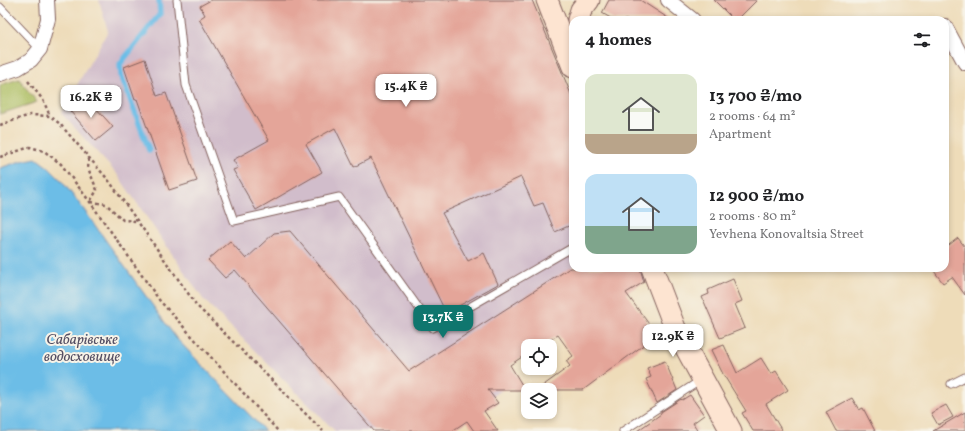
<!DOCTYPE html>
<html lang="en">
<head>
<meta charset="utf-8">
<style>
  :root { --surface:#fff; --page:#f6f6f6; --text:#202124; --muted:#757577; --accent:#0f766e }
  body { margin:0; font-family:Vollkorn,serif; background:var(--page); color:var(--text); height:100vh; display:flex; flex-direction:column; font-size:15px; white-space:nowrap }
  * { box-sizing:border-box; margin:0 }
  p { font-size:13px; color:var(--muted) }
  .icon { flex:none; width:22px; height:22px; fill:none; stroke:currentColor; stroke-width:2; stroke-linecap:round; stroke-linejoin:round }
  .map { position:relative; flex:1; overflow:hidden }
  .panel { position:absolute; left:569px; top:16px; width:380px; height:256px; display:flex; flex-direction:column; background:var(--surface); border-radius:12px; box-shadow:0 2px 6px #0003 }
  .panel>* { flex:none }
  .tools { position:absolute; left:521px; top:339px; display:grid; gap:8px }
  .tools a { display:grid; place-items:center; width:36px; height:36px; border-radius:8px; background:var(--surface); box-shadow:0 2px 6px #0003; font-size:20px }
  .price { position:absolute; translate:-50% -34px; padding:0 9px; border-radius:8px; background:#fff; color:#222; font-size:13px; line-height:26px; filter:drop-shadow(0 1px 2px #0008) }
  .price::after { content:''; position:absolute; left:50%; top:24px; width:12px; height:9px; margin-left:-6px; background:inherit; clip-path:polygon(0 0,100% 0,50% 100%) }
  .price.active { background:var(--accent); color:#fff }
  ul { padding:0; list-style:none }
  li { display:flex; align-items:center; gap:12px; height:100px; padding:0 16px }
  li span { display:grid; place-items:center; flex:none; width:112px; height:80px; border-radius:12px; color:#555 }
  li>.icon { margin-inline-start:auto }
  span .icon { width:48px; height:48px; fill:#fffc; stroke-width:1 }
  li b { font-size:17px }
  h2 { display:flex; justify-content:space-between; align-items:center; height:48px; padding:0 16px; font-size:17px }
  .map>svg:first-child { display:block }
</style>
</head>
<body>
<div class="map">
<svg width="965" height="431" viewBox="0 0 965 431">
  <rect width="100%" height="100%" fill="#f7f3e8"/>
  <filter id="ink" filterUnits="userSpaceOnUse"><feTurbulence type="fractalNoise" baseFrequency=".025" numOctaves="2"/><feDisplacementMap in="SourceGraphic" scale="8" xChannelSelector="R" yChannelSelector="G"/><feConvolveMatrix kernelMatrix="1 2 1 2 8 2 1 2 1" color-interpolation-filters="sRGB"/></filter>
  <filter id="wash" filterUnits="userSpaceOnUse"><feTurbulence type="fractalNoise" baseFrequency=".012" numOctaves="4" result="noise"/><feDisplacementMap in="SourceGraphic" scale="16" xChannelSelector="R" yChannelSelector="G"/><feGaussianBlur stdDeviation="0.9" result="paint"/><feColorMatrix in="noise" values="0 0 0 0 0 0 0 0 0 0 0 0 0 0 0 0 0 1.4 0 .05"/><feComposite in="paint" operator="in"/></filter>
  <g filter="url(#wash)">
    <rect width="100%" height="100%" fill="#eedcb9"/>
    <!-- industrial -->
    <path fill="#d1bdcb" d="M 99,0 L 532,0 L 573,99 L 573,268 L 642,268 L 647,280 L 540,346 L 528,346 L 528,353 L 510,365 L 519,379 L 493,396 L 498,403 L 452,431 L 335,431 L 203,299 L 117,174 L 61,113 L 108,31 Z"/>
    <!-- green -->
    <path fill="#acbd61" stroke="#7b6e46" d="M 19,79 L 37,102 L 0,114 L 0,85 Z"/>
    <!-- water -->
    <path fill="#6cbde7" stroke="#5b6e89" d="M 36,158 L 48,167 L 60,179 L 79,203 L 176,338 L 265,431 L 0,431 L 0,168 L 21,161 Z"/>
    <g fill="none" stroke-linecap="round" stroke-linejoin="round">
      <!-- stream -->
      <path stroke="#6cbde7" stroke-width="5.5" d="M 149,150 L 121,75 L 120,64 L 160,14 L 159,0"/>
    </g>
    <g id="blocks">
      <!-- building -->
      <path fill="#e4a599" d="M 211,0 L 532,0 L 573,99 L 573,224 L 555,232 L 543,203 L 534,206 L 521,177 L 442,213 L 468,261 L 484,253 L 498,284 L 446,313 L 371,158 L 354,167 L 335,128 L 306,144 L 322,172 L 256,210 L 233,170 L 238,168 L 233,160 L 269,140 L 199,19 L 205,15 L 200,6 Z
        M 609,0 L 640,0 L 671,20 L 614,20 L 602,13 Z
        M 714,0 L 757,0 L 737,20 L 734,20 Z
        M 145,59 L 157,96 L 166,93 L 197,181 L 169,190 L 137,99 L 135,100 L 124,67 Z
        M 86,97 L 113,127 L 96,141 L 70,111 Z
        M 290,231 L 409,371 L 570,268 L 640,268 L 644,282 L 626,293 L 657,335 L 583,390 L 537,390 L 570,366 L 566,361 L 573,356 L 558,335 L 540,346 L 528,346 L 528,353 L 510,365 L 525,390 L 488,390 L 498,403 L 484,411 L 498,431 L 474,431 L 467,421 L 452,431 L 374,431 L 235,270 L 225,278 L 208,260 L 230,241 L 246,259 L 274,233 Z
        M 958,238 L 965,247 L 965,295 L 952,277 L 943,283 L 934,271 L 938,268 L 945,268 L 945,248 Z
        M 733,279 L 742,301 L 735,304 L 745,328 L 720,338 L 702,297 L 709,294 L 708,290 Z
        M 724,345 L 737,373 L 761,358 L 771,374 L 776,371 L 788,390 L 766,404 L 782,431 L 753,431 L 742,413 L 746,411 L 723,374 L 711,350 Z
        M 665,361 L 677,390 L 657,403 L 646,379 L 651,377 L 647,368 Z
        M 690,395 L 704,415 L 693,423 L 698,431 L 637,431 L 661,414 L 661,412 L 681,399 L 682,400 Z
        M 852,398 L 859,410 L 863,408 L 875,431 L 836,431 L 826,412 Z
        M 946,405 L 953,417 L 938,425 L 931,413 Z
        M 965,412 L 965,431 L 933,431 Z"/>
    </g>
  </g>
  <g filter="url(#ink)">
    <use href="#blocks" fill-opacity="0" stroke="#83615d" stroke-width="1"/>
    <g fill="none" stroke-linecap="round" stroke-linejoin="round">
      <defs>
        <path id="lane" d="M 177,0 L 186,85 L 234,221 L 339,197 L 433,328 L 570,249
          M 0,7 L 40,49
          M 951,384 L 965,377
          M 623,431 L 701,380"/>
        <path id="street" d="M 668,0 L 693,20
          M 945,26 L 965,63
          M 0,74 L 18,68 L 31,60 L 40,49 L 48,19 L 47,0"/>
        <path id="secondary" d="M 547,0 L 573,67
          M 578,20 L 581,10 L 589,0
          M 652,268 L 675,328 L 731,431"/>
      </defs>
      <!-- lane casing -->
      <use href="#lane" stroke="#83615d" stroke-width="9"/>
      <!-- street casing -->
      <use href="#street" stroke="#83615d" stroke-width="16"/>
      <!-- secondary casing -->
      <use href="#secondary" stroke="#83615d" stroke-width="23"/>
      <!-- path -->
      <path stroke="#83615d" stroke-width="2.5" stroke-dasharray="3 3" stroke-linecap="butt" d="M 28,81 L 43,100 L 50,116
        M 0,125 L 30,115 L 50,116 L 60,124 L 110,182 L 197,306 L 323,431
        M 0,157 L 30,147 L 44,151 L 61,164 L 90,202 L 160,301 L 278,431
        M 89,159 L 88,168 L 97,190 L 90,202
        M 91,202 L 106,204 L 123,220 L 137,221"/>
      <!-- lane -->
      <use href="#lane" stroke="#fff" stroke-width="7"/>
      <!-- street -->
      <use href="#street" stroke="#fff" stroke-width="14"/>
      <!-- secondary -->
      <use href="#secondary" stroke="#fde4d1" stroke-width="21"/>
    </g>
  </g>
  <g text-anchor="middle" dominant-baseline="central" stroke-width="4" stroke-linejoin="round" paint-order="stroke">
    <!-- water labels -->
    <g font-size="15" font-style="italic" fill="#544e63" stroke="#f7f3e8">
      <text x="82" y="340">Сабарівське<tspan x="82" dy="17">водосховище</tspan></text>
    </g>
  </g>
</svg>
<div class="tools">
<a><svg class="icon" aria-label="locate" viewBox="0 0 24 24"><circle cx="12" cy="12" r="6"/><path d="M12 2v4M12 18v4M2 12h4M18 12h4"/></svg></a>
<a><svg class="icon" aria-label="layers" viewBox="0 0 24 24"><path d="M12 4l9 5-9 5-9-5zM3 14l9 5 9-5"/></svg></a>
</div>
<b class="price" style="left:406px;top:108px">15.4K ₴</b>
<b class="price" style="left:91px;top:119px">16.2K ₴</b>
<b class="price active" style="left:443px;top:339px">13.7K ₴</b>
<b class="price" style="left:673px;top:358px">12.9K ₴</b>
<section class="panel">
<h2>4 homes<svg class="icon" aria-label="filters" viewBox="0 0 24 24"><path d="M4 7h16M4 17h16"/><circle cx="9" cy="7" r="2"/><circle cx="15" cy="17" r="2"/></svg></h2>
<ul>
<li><span style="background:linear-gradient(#dfe7d0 75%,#b9a48a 0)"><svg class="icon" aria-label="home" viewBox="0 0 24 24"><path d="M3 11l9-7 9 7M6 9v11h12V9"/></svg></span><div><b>13 700 ₴/mo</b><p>2 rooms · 64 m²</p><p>Apartment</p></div></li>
<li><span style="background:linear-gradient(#bfe0f5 65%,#7fa58c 0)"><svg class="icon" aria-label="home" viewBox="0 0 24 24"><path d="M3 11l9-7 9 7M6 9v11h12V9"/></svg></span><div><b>12 900 ₴/mo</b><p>2 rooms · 80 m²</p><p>Yevhena Konovaltsia Street</p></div></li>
</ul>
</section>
</div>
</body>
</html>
